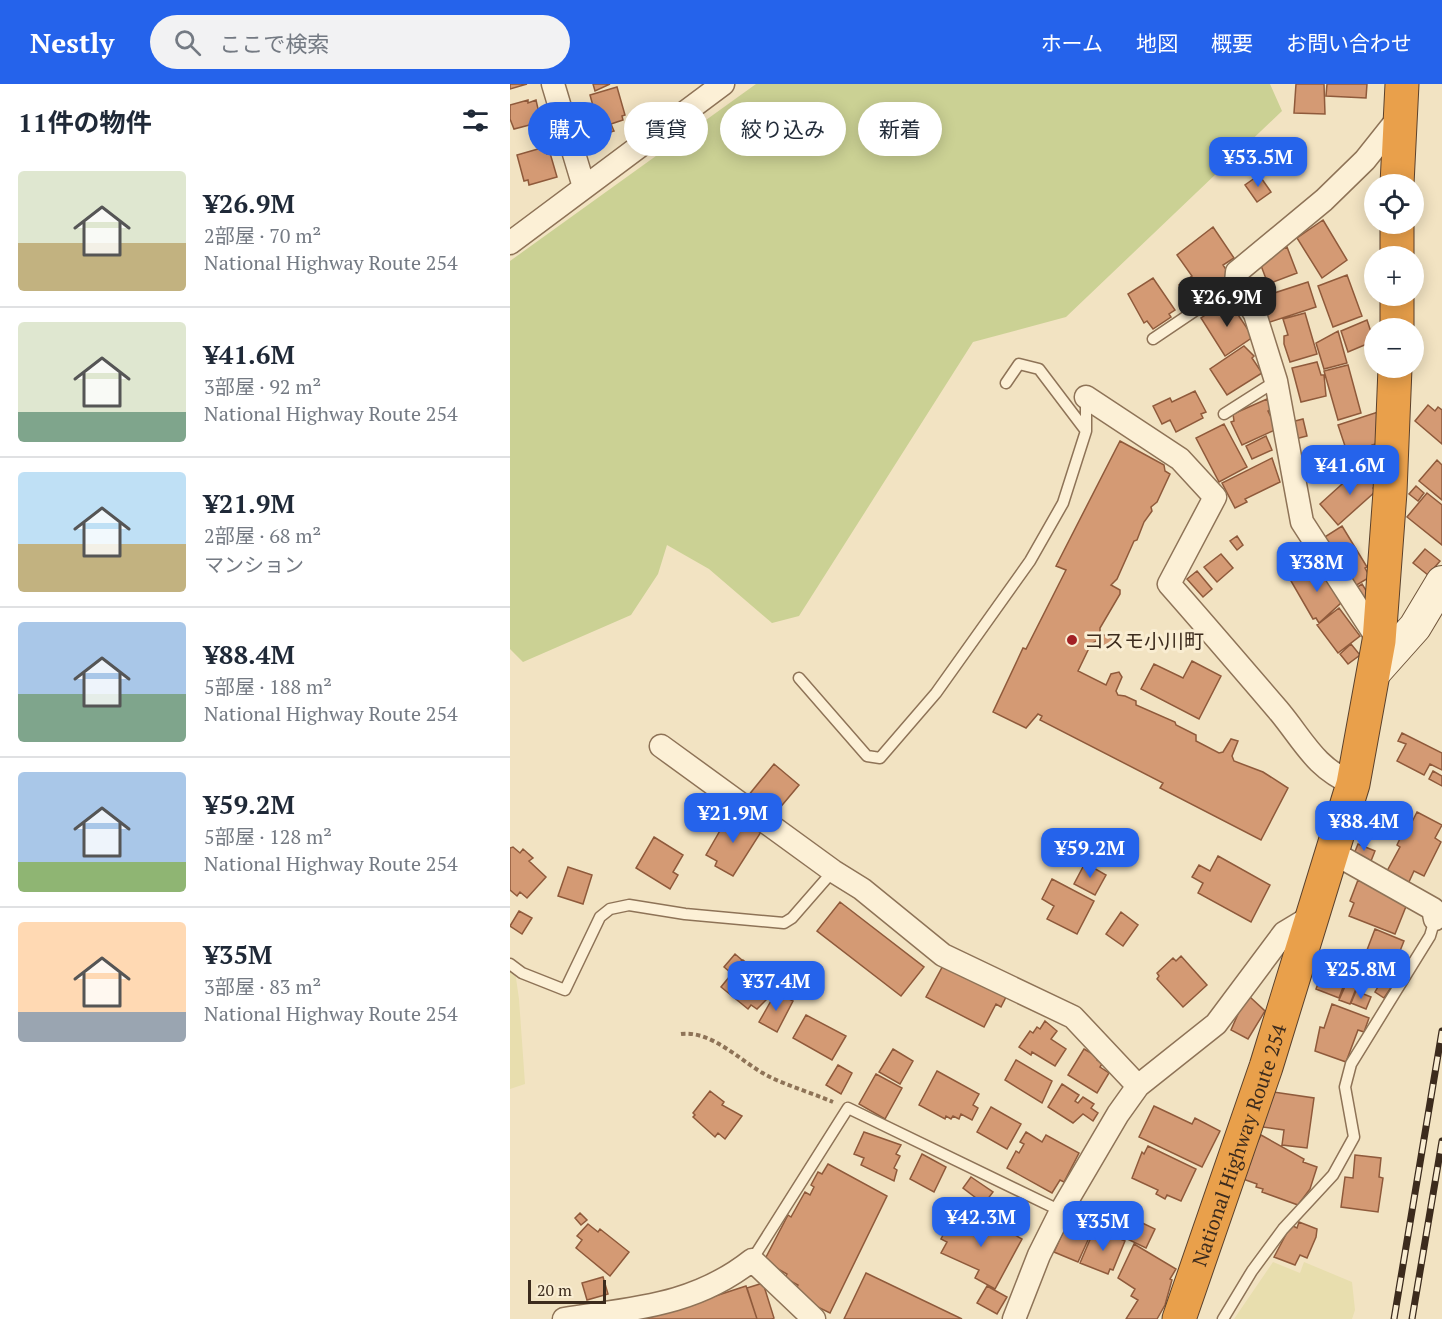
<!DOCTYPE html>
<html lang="ja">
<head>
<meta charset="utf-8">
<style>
  :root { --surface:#fff; --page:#f2f2f3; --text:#1f2937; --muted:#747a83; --line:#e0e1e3; --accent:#2563eb }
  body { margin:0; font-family:"PT Serif","Noto Sans JP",serif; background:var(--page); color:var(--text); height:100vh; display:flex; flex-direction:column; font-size:22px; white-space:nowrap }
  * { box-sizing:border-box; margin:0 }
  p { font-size:20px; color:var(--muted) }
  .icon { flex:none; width:33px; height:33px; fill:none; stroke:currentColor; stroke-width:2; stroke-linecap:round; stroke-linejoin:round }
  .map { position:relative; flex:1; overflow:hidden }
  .details { display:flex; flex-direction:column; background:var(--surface); width:510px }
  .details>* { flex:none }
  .hud { position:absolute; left:18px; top:18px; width:570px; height:54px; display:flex; gap:12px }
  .buttons { position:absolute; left:854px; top:90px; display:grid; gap:12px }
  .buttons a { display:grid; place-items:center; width:60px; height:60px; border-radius:50%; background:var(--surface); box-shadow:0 3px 15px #0003; font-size:30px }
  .scale { position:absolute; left:18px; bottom:15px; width:78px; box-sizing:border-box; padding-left:6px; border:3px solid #3c2b1d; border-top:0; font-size:16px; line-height:21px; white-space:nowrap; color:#3c2b1d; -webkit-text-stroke:4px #f9edd2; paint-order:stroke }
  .price { position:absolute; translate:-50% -51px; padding:0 14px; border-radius:12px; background:var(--accent); color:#fff; font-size:20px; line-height:39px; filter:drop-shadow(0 2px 3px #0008) }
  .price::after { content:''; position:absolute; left:50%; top:36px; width:18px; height:14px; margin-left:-9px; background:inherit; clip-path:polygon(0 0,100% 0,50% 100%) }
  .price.active { background:#222; color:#fff }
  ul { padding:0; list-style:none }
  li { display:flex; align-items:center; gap:18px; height:150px; padding:0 18px }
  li+li { border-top:2px solid var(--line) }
  li span { display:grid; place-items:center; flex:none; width:168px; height:120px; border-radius:6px; color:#555 }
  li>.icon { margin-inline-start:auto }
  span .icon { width:72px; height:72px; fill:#fffc; stroke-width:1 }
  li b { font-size:26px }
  h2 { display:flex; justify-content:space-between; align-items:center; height:72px; padding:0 18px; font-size:26px }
  .pill { padding:0 21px; border-radius:27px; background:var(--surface); box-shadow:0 3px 15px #0003; font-size:21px; line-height:54px }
  .pill.active { background:var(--accent); color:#fff }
  header { display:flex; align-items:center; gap:36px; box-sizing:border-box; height:84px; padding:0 30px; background:var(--accent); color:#fff }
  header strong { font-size:28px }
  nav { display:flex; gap:33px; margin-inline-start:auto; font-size:21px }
  .search { width:420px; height:54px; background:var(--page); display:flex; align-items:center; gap:15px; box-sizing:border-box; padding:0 21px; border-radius:33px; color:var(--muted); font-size:22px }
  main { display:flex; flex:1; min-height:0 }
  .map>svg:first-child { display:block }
</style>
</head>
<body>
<header>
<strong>Nestly</strong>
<div class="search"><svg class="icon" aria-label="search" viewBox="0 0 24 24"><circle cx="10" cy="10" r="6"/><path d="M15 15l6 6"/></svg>ここで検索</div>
<nav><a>ホーム</a><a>地図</a><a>概要</a><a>お問い合わせ</a></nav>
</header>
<main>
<section class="details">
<h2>11件の物件<svg class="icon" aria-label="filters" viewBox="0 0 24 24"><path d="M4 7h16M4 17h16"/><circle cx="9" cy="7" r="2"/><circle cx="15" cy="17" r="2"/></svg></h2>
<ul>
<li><span style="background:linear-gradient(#dfe7d0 60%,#c2b280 0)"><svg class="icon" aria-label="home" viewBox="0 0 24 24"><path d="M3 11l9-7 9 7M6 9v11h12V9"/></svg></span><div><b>¥26.9M</b><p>2部屋 · 70 m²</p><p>National Highway Route 254</p></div></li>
<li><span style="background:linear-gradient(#dfe7d0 75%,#7fa58c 0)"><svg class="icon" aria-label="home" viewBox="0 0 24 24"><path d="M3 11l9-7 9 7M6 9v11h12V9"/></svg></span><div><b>¥41.6M</b><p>3部屋 · 92 m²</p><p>National Highway Route 254</p></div></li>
<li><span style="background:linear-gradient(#bfe0f5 60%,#c2b280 0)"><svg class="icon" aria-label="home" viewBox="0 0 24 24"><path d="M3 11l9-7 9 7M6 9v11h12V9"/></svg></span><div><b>¥21.9M</b><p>2部屋 · 68 m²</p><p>マンション</p></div></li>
<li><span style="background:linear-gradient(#a9c7e8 60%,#7fa58c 0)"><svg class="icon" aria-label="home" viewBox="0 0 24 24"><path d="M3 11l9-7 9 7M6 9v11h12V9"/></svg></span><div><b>¥88.4M</b><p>5部屋 · 188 m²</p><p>National Highway Route 254</p></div></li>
<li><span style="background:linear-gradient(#a9c7e8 75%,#8fb573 0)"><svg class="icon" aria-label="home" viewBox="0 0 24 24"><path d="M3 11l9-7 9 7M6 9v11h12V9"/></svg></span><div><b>¥59.2M</b><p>5部屋 · 128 m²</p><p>National Highway Route 254</p></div></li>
<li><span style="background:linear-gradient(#ffd9b3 75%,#9aa5b1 0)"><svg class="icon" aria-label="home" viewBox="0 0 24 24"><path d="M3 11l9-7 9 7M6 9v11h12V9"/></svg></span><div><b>¥35M</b><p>3部屋 · 83 m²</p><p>National Highway Route 254</p></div></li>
</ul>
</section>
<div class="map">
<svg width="932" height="1235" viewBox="0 0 932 1235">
  <rect width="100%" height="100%" fill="#f2e3c2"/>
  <!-- farmland -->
  <path fill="#e8deae" d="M 0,884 L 5,887 L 9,915 L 15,1000 L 0,1005 Z
    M 763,1178 L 790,1189 L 794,1178 L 842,1198 L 845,1226 L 842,1235 L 724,1235 Z"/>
  <!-- green -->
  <path fill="#cbd194" d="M 246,0 L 760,0 L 772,27 L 556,233 L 463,258 L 289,532 L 262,539 L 199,485 L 157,461 L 148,490 L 121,531 L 13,578 L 0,565 L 0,177 Z"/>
  <!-- building -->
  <path fill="#d49a74" stroke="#8f5a3b" stroke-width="1.5" d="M 0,0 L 17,0 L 0,5 Z
    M 83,0 L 100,0 L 85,7 Z
    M 786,0 L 814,0 L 815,30 L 784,29 Z
    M 817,0 L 857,0 L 856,14 L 816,12 Z
    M 107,3 L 115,31 L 112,32 L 113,36 L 101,40 L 104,47 L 94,50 L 92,43 L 89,44 L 80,11 Z
    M 18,16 L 18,19 L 26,16 L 31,38 L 4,45 L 0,35 L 0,21 Z
    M 35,63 L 37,70 L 40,69 L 47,93 L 19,101 L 18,96 L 14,97 L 7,71 Z
    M 749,91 L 761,108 L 747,118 L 735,101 Z
    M 813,136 L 837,176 L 812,194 L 787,154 Z
    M 703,143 L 724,174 L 713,181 L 719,190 L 682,217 L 669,201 L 682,192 L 667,171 Z
    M 777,163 L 787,189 L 758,200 L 750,179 L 758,171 Z
    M 837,191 L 852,232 L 823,243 L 808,202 Z
    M 643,194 L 665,226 L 659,230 L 661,233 L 643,245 L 637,237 L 634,239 L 618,210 Z
    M 798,198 L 806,223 L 757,239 L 749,214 Z
    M 718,216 L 743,253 L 715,272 L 691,234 Z
    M 795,229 L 807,270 L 780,278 L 774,260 L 774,252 L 778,251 L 773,235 Z
    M 857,236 L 864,257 L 838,268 L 831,247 Z
    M 828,247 L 837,279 L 814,285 L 806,259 Z
    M 734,262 L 744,272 L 742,274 L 752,289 L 717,311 L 700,285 Z
    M 807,278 L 811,291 L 814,291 L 816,312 L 791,318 L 782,284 Z
    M 838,281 L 851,329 L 828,336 L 814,287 Z
    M 685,307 L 696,328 L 691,330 L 693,334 L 666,348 L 660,336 L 652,340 L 643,322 L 660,314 L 662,318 Z
    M 757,315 L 762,325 L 758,327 L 767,345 L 732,361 L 721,338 L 724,337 L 723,330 Z
    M 918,321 L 925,327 L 928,323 L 932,326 L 932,360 L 905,337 Z
    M 868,328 L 869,359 L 862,361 L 867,375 L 842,383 L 828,341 Z
    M 793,335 L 797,352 L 785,355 L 781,338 Z
    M 714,340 L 737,383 L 709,398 L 686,354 Z
    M 756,352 L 762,366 L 742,375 L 736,362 Z
    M 610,357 L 654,381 L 655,387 L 660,390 L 647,418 L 641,423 L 642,427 L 634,438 L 627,456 L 624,457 L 607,495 L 601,501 L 610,506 L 610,510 L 590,544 L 590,549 L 602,555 L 604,559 L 598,563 L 586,557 L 581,560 L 568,587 L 596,601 L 601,590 L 609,588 L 612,593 L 606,607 L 608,611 L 615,612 L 626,617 L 626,621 L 665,638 L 666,641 L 686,651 L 686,657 L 709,669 L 713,668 L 721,655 L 728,657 L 722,672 L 724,677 L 753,688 L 778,704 L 751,756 L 650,704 L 653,699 L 530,636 L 532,632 L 528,630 L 516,644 L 483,628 L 513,564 L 516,565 L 556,486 L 546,482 Z
    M 762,374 L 770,398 L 735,415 L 737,418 L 725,424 L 712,399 Z
    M 927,376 L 932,381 L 932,416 L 909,397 Z
    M 852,382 L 868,400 L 863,404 L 866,407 L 828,441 L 810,420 Z
    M 906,402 L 914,409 L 908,417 L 899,410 Z
    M 917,409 L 932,421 L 932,461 L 897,433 Z
    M 832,442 L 857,483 L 855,484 L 860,493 L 840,505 L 810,456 Z
    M 727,452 L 733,461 L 727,466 L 720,457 Z
    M 915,465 L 930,477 L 918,491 L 903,479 Z
    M 711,470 L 723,484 L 707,498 L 694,483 Z
    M 810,480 L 832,518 L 809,539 L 806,534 L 803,535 L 781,497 Z
    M 687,487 L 702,505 L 693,513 L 677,495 Z
    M 852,500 L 859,511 L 855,514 L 857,517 L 841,507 Z
    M 829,524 L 850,552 L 828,569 L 807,541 Z
    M 841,560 L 850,571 L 838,580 L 830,570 Z
    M 682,577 L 711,592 L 689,635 L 631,605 L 644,580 L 673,594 Z
    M 892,649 L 932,669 L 932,686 L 920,680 L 914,691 L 887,677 L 896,660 L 888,657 Z
    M 264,680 L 289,701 L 263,732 L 238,712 Z
    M 923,687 L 932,692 L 932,702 L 919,695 Z
    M 907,728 L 932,741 L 925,754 L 931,758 L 914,792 L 904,787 L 898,800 L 876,789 L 890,763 L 887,761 L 895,744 L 898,746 Z
    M 219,731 L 232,739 L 235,734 L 251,748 L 223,792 L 205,782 L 207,777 L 196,771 Z
    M 144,753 L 173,771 L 163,788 L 168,791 L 160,805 L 126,784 Z
    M 848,760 L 865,767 L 861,777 L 844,770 Z
    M 3,763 L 10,769 L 13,765 L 23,774 L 19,777 L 36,793 L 17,814 L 10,808 L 7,812 L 0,806 L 0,764 Z
    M 708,772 L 760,801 L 741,838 L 688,809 L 693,799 L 682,793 L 689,781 L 700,787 Z
    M 575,779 L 596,791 L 585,811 L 564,800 Z
    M 58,783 L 82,791 L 73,820 L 48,812 Z
    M 542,795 L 584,817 L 567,850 L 537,835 L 544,822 L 532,815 Z
    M 848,796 L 888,812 L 897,820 L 885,850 L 839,832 L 844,819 L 840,817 Z
    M 330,818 L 414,883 L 391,912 L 307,847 Z
    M 9,827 L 22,834 L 12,850 L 0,842 Z
    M 611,828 L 628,841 L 613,862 L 596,850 Z
    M 865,845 L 894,857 L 886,877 L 857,866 Z
    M 225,870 L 232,876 L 221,889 L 214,883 Z
    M 671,872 L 697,901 L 673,923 L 647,895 L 649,892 L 647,889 L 663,874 L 666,877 Z
    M 817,875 L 840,884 L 829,914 L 806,905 Z
    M 233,876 L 268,904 L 247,925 L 241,921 L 238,925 L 211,903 Z
    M 435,878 L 497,911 L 491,923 L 486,920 L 474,943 L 416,913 Z
    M 880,882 L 891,889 L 874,914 L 865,908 Z
    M 837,898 L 847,902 L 840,920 L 829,916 Z
    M 270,900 L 285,909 L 282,916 L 266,907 Z
    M 846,907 L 861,913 L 856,925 L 841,919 Z
    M 266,908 L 283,917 L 267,948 L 249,938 Z
    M 740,913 L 755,927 L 738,955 L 721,946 L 735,914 L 738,916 Z
    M 822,920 L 859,934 L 854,948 L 848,946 L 836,978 L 805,967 L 810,943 L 814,944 Z
    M 296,931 L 336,952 L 322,976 L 283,954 Z
    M 535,937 L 547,947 L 541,955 L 556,965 L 545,982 L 522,968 L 521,971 L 509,963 L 520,947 L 523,949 L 527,943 L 530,945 Z
    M 383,965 L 403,977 L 390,1000 L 369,988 Z
    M 574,965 L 588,973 L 587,976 L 592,980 L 590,983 L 599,989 L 587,1009 L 558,991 Z
    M 506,976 L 542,997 L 532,1019 L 495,996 Z
    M 328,981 L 342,989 L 331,1010 L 316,1001 Z
    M 427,987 L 469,1010 L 463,1021 L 468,1024 L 462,1036 L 451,1030 L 449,1035 L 443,1032 L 441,1035 L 436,1032 L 435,1035 L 409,1021 Z
    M 366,990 L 392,1004 L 375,1035 L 349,1020 Z
    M 552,1000 L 569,1011 L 565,1017 L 568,1019 L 573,1013 L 584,1020 L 581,1024 L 588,1029 L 583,1037 L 573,1030 L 563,1039 L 538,1023 Z
    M 200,1007 L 214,1018 L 212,1021 L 232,1032 L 215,1055 L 208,1049 L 205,1053 L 183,1033 L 185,1031 L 183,1029 Z
    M 756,1007 L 804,1014 L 797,1064 L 772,1061 L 774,1046 L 745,1042 Z
    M 644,1022 L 682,1040 L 685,1034 L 710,1047 L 692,1083 L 629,1053 Z
    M 481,1023 L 511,1040 L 497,1065 L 467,1048 Z
    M 354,1048 L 391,1061 L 386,1070 L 390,1072 L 384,1084 L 387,1086 L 384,1097 L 351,1081 L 354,1074 L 344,1070 Z
    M 516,1048 L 532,1058 L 536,1051 L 569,1069 L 554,1098 L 550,1096 L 542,1109 L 497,1084 L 506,1067 L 509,1069 L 514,1060 L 510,1058 Z
    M 751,1051 L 794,1075 L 793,1078 L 807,1083 L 800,1105 L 788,1121 L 752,1108 L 753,1105 L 746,1103 L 747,1100 L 733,1095 L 745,1059 L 747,1059 Z
    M 638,1062 L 686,1085 L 671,1117 L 657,1111 L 655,1115 L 646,1110 L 648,1106 L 622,1094 L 632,1068 L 634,1070 Z
    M 412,1070 L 436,1083 L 424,1108 L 400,1095 Z
    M 845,1071 L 871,1074 L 869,1093 L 873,1094 L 868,1128 L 831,1123 L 835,1093 L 843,1094 Z
    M 318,1080 L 377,1112 L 320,1229 L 283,1211 L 288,1201 L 275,1194 L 277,1190 L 254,1177 L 278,1131 L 281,1133 L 295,1108 L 300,1111 L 304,1103 L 301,1101 L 308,1088 L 312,1090 Z
    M 461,1093 L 483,1108 L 474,1120 L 453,1104 Z
    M 70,1129 L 77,1136 L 71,1141 L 65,1134 Z
    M 451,1132 L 470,1142 L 475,1134 L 512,1155 L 485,1205 L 465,1194 L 469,1186 L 431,1169 L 437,1158 L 431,1155 L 441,1136 L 447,1139 Z
    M 622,1134 L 645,1145 L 636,1164 L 613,1153 Z
    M 559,1135 L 583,1145 L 568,1178 L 544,1168 Z
    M 789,1138 L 807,1145 L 806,1153 L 797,1174 L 790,1171 L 785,1181 L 764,1173 L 781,1141 L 787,1144 Z
    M 78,1140 L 88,1148 L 90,1145 L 119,1168 L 100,1192 L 66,1164 L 72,1156 L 67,1152 Z
    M 585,1144 L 615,1157 L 603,1186 L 600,1185 L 598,1190 L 570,1179 Z
    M 624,1160 L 666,1185 L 660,1195 L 662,1196 L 655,1221 L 647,1235 L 616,1235 L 628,1216 L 621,1212 L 625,1205 L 608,1194 Z
    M 356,1189 L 452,1235 L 334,1235 Z
    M 93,1193 L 98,1210 L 77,1216 L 72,1199 Z
    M 253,1199 L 264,1234 L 262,1235 L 247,1235 L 237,1204 Z
    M 236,1202 L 247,1235 L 135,1235 Z
    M 477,1202 L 497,1213 L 487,1230 L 467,1219 Z"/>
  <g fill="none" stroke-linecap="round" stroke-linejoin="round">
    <defs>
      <path id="lane" d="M 643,255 L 726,199
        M 496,299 L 509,280 L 529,285 L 576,347
        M 714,330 L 766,297
        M 289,594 L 357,672 L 370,674 L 426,609 L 520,477 L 553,419 L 576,347 L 576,313
        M 0,880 L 12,889 L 55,906 L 90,833 L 100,825 L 119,821 L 175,830 L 274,839 L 282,834 L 323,787
        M 242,1176 L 338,1024 L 551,1127
        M 713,1235 L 742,1187 L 773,1145 L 823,1091 L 844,1053 L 835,1003 L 841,980 L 920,852 L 925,835"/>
      <path id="street" d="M 43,0 L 74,103
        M 0,159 L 213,0
        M 576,313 L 670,375 L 705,413 L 659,500 C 696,542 732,584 768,626 C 794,657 804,683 843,700
        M 869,557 L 792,438 L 766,297 L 745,230 L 726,199 L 727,188 L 814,116 L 855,76 L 890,32
        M 151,662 L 323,787 L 352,805 L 433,871 L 563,933 L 628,1002
        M 822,768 L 923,825 L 925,835
        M 54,1235 C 124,1224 184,1222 242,1176 L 304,1235
        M 504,1235 L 529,1171 L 551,1127 L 608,1030 L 628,1002 L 706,940 L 774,849 L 804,831"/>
      <path id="secondary" d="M 864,589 L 905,543 L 932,498"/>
      <g id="highway">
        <path d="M 887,100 L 892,0"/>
        <path d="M 887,172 L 887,140"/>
        <path d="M 887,244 L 887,212"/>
        <path id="s1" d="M 669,1235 L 756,983 L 843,700 L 869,557 L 880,408 L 885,284"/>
      </g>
    </defs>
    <!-- lane casing -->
    <use href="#lane" stroke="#8e7357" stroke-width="13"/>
    <!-- street casing -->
    <use href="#street" stroke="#8e7357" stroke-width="25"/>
    <!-- secondary casing -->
    <use href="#secondary" stroke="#6f543a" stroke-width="34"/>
    <!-- highway casing -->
    <use href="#highway" stroke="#5b412c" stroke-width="35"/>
    <!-- path -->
    <path stroke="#8e7357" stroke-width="4" stroke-dasharray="4.5 3" stroke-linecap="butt" d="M 171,950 C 202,946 231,978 258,992 C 278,1002 302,1009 323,1018"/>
    <!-- lane -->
    <use href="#lane" stroke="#fcf0d6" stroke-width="10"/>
    <!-- street -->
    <use href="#street" stroke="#fcf0d6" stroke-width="22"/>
    <!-- secondary -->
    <use href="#secondary" stroke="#fcf0d6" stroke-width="32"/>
    <!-- highway -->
    <use href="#highway" stroke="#e9a04b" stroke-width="33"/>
    <defs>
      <path id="rail" d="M 884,1235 L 932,947
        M 902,1235 L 932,1057"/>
    </defs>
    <!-- rail casing -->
    <use href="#rail" stroke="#3c2b1d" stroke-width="7"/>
    <!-- rail -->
    <use href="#rail" stroke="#f9edd2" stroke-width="4.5" stroke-dasharray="14" stroke-linecap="butt"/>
  </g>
  <!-- markers -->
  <circle fill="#a22125" stroke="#f9edd2" stroke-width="2" cx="562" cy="556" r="6"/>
  <g text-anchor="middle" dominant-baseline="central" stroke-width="6" stroke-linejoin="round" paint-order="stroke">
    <!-- poi labels -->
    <g font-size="20" fill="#3c2b1d" stroke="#f9edd2" text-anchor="start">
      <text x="574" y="556">コスモ小川町</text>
    </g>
    <!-- street labels -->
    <g font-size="20" fill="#3c2b1d" stroke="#f9edd2">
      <text stroke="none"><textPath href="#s1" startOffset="184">National Highway Route 254</textPath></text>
    </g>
  </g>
</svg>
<div class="buttons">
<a><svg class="icon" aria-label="locate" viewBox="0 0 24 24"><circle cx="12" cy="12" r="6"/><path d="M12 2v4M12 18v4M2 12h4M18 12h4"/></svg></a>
<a>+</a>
<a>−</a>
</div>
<div class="scale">20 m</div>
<b class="price" style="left:748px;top:104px">¥53.5M</b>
<b class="price active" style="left:717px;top:244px">¥26.9M</b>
<b class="price" style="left:840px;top:412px">¥41.6M</b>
<b class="price" style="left:807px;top:509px">¥38M</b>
<b class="price" style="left:223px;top:760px">¥21.9M</b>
<b class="price" style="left:854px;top:768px">¥88.4M</b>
<b class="price" style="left:580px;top:795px">¥59.2M</b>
<b class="price" style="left:851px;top:916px">¥25.8M</b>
<b class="price" style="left:266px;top:928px">¥37.4M</b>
<b class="price" style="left:471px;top:1164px">¥42.3M</b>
<b class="price" style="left:593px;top:1168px">¥35M</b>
<div class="hud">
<a class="pill active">購入</a>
<a class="pill">賃貸</a>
<a class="pill">絞り込み</a>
<a class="pill">新着</a>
</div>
</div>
</main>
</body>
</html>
